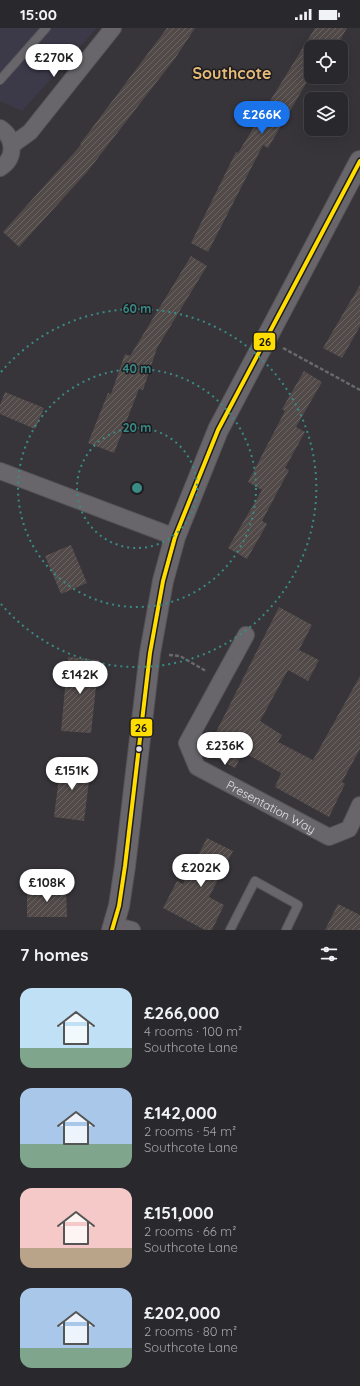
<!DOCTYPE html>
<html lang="en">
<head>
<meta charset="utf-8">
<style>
  :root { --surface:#29282c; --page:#353438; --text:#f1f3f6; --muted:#a5a6a9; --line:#454448; --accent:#1a73e8 }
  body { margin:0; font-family:Quicksand,sans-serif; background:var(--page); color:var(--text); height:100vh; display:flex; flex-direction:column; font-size:15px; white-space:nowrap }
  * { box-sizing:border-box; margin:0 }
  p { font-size:13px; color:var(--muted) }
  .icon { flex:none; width:22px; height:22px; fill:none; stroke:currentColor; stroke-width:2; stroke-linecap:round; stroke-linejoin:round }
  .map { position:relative; height:902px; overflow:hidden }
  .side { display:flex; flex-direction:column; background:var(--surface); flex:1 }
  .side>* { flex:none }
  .fabs { position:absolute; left:304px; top:12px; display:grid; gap:8px }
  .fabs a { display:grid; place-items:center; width:44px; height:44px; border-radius:8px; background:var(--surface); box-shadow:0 4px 16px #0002,0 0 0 1px var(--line); font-size:20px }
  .price { position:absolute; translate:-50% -34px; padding:0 9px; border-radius:14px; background:#fff; color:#222; font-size:13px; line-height:26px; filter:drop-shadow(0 1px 2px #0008) }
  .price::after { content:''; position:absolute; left:50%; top:24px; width:12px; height:9px; margin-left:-6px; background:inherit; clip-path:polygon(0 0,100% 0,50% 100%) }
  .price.selected { background:var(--accent); color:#fff }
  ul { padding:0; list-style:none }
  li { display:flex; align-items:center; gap:12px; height:100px; padding:0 20px }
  li span { display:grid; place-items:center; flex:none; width:112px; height:80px; border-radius:12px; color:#555 }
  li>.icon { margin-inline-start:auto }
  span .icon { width:48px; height:48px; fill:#fffc; stroke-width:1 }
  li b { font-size:17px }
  h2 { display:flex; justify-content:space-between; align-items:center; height:48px; padding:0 20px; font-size:17px }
  .status { display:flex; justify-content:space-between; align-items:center; height:28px; padding:0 20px; background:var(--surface); direction:ltr }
  .status svg { height:11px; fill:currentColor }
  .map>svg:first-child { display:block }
</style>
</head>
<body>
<div class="status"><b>15:00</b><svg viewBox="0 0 49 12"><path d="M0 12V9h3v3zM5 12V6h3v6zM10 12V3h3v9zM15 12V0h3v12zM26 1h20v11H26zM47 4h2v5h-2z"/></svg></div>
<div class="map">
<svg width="360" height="902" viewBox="0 0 360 902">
  <defs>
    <pattern id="building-hatch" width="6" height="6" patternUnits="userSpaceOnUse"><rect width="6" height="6" fill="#514a49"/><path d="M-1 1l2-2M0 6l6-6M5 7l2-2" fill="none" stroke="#6a6463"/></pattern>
  </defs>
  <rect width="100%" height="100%" fill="#37353a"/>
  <!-- education -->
  <path fill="#3c3949" d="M 0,0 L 97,0 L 22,83 L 0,73 Z"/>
  <!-- building -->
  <path fill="url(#building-hatch)" d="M 167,0 L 195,0 L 176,29 L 87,144 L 19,219 L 3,204 L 81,117 L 80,116 Z
    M 315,0 L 347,0 L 336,19 L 311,19 L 311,47 L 268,120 L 263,117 L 208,224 L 191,215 L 236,124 L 238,125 Z
    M 191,228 L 207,238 L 157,320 L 143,362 L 139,361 L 114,425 L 88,415 L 108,365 L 111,366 L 125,326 L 130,328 Z
    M 360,257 L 360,298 L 342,330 L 323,320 Z
    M 304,343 L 322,354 L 296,399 L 305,404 L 285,440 L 289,442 L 262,493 L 267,496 L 247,531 L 228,520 L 262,462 L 248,454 L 285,383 L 282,381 Z
    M 5,364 L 44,380 L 35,401 L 0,386 L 0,377 Z
    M 71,517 L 87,555 L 61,566 L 45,528 Z
    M 279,579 L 312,597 L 299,622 L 319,632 L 308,653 L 288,642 L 260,693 L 282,707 L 278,714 L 313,732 L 360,648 L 360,721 L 342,754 L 345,756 L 329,789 L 275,759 L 281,745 L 243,724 L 235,740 L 206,724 Z
    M 68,629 L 99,632 L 91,705 L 61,703 Z
    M 61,733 L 91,737 L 84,793 L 54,789 Z
    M 207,810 L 233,823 L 209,869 L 224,877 L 212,902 L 205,902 L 163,880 L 177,853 L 183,856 Z
    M 47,861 L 66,861 L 67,889 L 27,889 L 27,862 Z
    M 338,876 L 360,887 L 360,902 L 325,902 Z"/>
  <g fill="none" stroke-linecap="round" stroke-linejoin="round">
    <defs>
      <path id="service" d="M 0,52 L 46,0
        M 230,902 L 255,853 L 298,877 L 286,902"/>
      <g id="minor">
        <path d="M 0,100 C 15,110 16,130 0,140"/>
        <path d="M 12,117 L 30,104 L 113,0"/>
        <path d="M 0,443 L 175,509"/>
        <path id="s1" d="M 246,607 L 187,715 L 197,739 L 329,809 L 349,801 L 360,777"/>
        <path d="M 113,897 L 132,902"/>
      </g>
      <path id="tertiary" d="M 112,902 L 119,878 L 125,838 L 150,625 L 163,553 L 175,509 L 218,402 L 360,133"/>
    </defs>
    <!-- service casing -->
    <use href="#service" stroke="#565458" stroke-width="10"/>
    <!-- minor casing -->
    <use href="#minor" stroke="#565458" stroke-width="18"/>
    <!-- tertiary casing -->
    <use href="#tertiary" stroke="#565458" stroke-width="22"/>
    <!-- path -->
    <path stroke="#69686b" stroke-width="2.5" stroke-dasharray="4 2" stroke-linecap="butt" d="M 283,320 L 360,362
      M 169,627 L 180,628 L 206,643"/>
    <!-- service -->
    <use href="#service" stroke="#68666a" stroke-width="8"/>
    <!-- minor -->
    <use href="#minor" stroke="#68666a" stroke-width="16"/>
    <!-- tertiary -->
    <use href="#tertiary" stroke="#68666a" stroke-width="20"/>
    <defs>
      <path id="bus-1" d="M 112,902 L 119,878 L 125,838 L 150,625 L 163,553 L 175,509 L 218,402 L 360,133"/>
    </defs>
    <!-- bus-1 casing -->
    <use href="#bus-1" stroke="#1d1c20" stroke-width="7"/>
    <!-- bus-1 -->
    <use href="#bus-1" stroke="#fd0" stroke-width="4"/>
  </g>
  <!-- distance rings -->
  <g fill="none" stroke="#398b86" stroke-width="2" stroke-dasharray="2 4">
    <circle cx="137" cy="460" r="60"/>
    <circle cx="137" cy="460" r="119"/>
    <path d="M1 344A179 179 0 1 1 1 576"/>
  </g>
  <!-- markers -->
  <circle fill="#e2e0e5" stroke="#1d1c20" stroke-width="1.5" cx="139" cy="721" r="3.5"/>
  <g text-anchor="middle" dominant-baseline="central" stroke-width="3" stroke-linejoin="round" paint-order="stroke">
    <!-- street labels -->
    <g font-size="12" fill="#e2e0e5" stroke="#1d1c20">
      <text stroke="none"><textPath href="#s1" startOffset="233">Presentation Way</textPath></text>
    </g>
    <!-- district labels -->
    <g font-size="16" font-weight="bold" fill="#e7ba77" stroke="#1d1c20">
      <text x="232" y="45">Southcote</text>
    </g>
  </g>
  <circle cx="137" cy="460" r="6" fill="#398b86" stroke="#1d1c20" stroke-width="2"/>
  <g font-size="12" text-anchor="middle" font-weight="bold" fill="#398b86" stroke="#1d1c20" stroke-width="3" stroke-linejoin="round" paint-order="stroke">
    <text x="137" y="285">60 m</text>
    <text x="137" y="345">40 m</text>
    <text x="137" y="404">20 m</text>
  </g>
  <g stroke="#1d1c20" stroke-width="1.5">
    <rect x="253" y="304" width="23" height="19" rx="4" fill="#fd0"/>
    <rect x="130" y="690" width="23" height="19" rx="4" fill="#fd0"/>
  </g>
  <g font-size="11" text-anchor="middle" font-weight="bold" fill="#111">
    <text x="265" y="318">26</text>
    <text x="141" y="704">26</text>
  </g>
</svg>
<div class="fabs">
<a><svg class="icon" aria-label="locate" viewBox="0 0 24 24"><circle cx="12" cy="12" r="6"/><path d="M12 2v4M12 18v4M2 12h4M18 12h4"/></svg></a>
<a><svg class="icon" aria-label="layers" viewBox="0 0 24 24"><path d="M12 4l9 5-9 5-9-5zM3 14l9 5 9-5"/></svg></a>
</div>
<b class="price" style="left:54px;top:50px">£270K</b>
<b class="price selected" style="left:262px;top:107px">£266K</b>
<b class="price" style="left:80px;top:667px">£142K</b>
<b class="price" style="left:225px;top:738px">£236K</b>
<b class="price" style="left:72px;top:763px">£151K</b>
<b class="price" style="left:201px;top:860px">£202K</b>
<b class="price" style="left:47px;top:875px">£108K</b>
</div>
<section class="side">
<h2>7 homes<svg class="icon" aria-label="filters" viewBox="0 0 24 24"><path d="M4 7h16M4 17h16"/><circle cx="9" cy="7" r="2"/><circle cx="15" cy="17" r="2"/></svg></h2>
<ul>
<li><span style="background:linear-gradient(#bfe0f5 75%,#7fa58c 0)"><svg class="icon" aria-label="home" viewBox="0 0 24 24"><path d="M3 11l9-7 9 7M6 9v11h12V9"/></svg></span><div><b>£266,000</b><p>4 rooms · 100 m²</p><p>Southcote Lane</p></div></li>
<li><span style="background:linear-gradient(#a9c7e8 70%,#7fa58c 0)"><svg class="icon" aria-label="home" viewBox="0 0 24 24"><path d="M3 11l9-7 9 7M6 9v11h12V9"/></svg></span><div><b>£142,000</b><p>2 rooms · 54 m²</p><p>Southcote Lane</p></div></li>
<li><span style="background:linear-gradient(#f6c9c9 75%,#b9a48a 0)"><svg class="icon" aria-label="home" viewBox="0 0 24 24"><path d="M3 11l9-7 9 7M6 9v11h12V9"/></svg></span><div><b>£151,000</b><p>2 rooms · 66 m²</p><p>Southcote Lane</p></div></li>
<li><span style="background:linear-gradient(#a9c7e8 75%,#7fa58c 0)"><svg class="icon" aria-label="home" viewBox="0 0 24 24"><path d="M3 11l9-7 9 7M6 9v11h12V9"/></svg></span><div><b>£202,000</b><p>2 rooms · 80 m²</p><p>Southcote Lane</p></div></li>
</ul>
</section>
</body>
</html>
